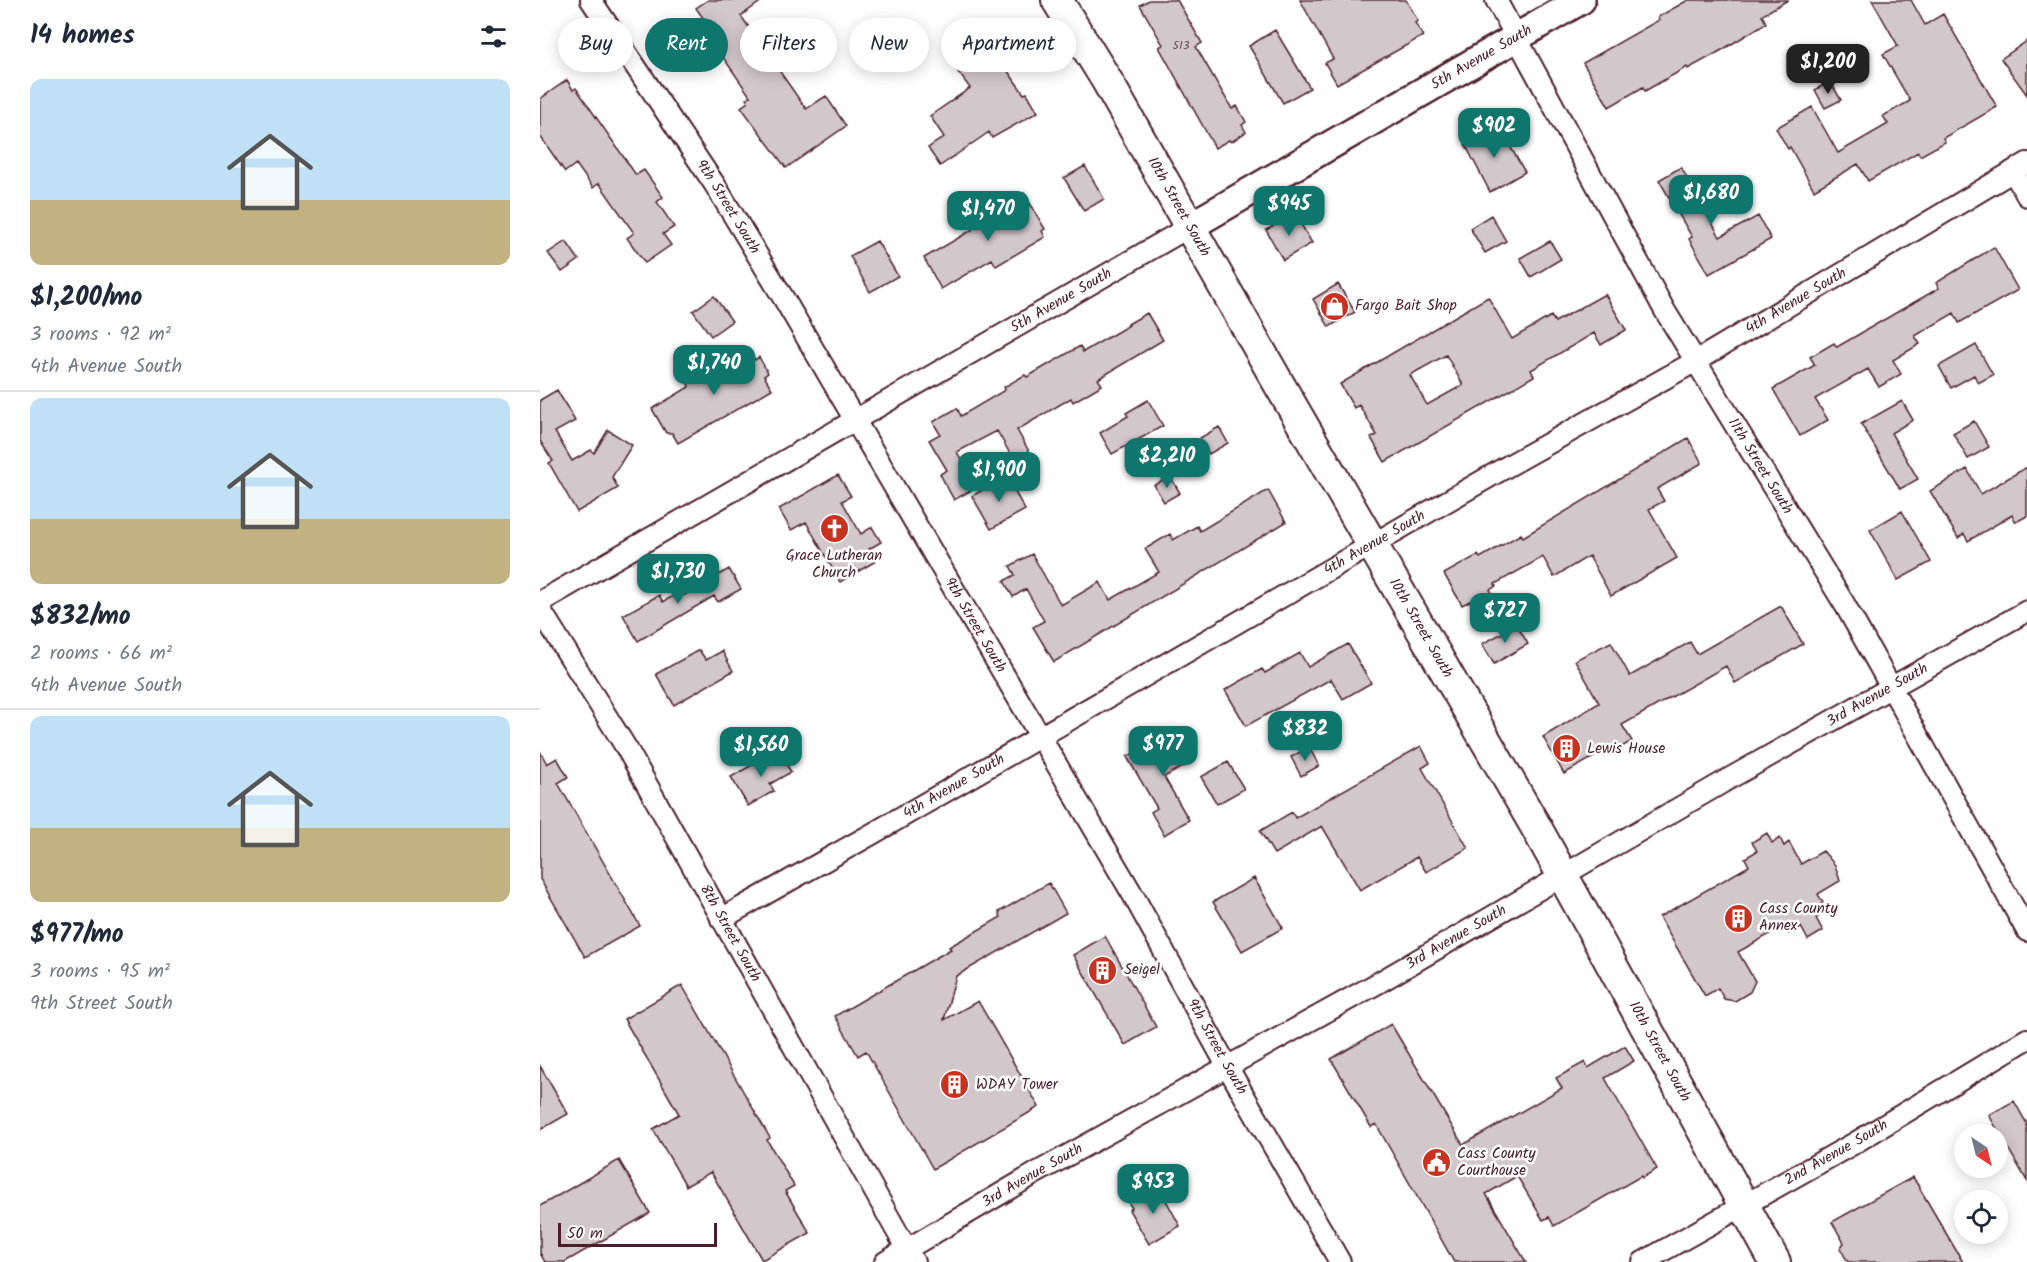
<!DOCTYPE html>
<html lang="en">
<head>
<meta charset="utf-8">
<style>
  :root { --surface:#fff; --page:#f6f6f7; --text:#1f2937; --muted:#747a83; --line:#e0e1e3; --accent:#0f766e }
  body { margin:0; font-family:Kalam,sans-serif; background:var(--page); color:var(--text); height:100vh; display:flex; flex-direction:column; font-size:22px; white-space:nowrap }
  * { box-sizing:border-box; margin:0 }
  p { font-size:20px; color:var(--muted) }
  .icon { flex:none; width:33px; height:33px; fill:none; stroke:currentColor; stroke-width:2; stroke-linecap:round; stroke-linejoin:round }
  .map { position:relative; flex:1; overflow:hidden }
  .sheet { display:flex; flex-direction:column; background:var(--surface); width:540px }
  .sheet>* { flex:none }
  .hud { position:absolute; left:18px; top:18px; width:570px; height:54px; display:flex; gap:12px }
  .needle { width:39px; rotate:145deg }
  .tools { position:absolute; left:1414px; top:1124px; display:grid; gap:12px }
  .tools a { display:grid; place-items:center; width:54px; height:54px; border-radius:50%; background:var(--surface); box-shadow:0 3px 15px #0003; font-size:30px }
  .scale { position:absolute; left:18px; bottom:15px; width:159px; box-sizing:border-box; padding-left:6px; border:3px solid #4a1f2b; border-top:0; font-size:16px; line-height:21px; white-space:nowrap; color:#4a1f2b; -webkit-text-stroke:4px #fff; paint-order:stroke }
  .price { position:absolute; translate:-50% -51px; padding:0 14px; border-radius:12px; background:var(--accent); color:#fff; font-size:20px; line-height:39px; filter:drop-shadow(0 2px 3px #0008) }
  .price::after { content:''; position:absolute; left:50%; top:36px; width:18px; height:14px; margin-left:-9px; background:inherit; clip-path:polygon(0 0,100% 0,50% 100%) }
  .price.current { background:#222; color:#fff }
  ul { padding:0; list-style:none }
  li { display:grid; align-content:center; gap:12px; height:318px; padding:0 30px }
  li+li { border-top:2px solid var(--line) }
  li span { display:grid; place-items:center; height:186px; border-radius:12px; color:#555 }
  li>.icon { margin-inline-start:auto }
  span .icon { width:108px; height:108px; fill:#fffc; stroke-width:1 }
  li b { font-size:26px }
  h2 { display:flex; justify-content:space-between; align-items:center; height:72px; padding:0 30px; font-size:26px }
  .tag { padding:0 21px; border-radius:27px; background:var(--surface); box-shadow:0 3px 15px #0003; font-size:21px; line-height:54px }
  .tag.current { background:var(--accent); color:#fff }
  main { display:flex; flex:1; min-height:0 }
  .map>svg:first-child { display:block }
</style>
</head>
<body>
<main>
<section class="sheet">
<h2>14 homes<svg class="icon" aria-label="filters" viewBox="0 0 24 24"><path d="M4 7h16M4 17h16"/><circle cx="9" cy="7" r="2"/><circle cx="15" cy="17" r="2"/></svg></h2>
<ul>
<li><span style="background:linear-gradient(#bfe0f5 65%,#c2b280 0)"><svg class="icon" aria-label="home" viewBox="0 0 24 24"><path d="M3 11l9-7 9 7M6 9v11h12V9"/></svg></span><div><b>$1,200/mo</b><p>3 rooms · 92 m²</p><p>4th Avenue South</p></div></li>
<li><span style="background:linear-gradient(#bfe0f5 65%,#c2b280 0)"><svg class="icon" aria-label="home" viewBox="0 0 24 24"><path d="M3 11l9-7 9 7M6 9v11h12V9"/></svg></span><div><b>$832/mo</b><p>2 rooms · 66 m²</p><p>4th Avenue South</p></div></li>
<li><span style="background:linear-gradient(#bfe0f5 60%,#c2b280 0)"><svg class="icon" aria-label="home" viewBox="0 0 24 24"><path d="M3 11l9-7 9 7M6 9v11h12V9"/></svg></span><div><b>$977/mo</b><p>3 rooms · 95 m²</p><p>9th Street South</p></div></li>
</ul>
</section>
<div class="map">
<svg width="1487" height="1262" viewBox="0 0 1487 1262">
  <rect width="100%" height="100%" fill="#fff"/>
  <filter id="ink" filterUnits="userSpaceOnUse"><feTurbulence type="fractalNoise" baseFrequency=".0167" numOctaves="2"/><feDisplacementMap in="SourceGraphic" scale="12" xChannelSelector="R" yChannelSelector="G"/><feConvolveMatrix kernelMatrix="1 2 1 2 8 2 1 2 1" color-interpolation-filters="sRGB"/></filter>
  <g filter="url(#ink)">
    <!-- building -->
    <path fill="#d2c7cb" stroke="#4a1f2b" stroke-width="1.5" fill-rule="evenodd" d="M 168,0 L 223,0 L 201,16 L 266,109 L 286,96 L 306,126 L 246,168 L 201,107 L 208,102 L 206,99 L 210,96 L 178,50 L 183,46 L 156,8 Z
      M 609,0 L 637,0 L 662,43 L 656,47 L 692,109 L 697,106 L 706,122 L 702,125 L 706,132 L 691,142 L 689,140 L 675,148 L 619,47 L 623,45 L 600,5 Z
      M 760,0 L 866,0 L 878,21 L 875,23 L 883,36 L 797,84 L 785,63 L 793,59 Z
      M 1148,0 L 1248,0 L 1222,15 L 1226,23 L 1182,50 L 1148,69 L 1147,67 L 1105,91 L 1103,87 L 1069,107 L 1043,63 L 1119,20 L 1118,17 Z
      M 1332,0 L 1371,0 L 1385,25 L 1403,14 L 1457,107 L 1403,138 L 1405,142 L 1380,156 L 1378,152 L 1328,181 L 1318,164 L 1274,190 L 1250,147 L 1248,149 L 1236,128 L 1272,107 L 1298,153 L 1348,124 L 1343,116 L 1370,101 L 1343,54 L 1358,46 Z
      M 735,30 L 770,88 L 743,103 L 709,46 Z
      M 450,39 L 464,58 L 460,60 L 484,94 L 487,93 L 498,112 L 452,138 L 449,132 L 400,166 L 388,148 L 404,137 L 390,116 L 430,88 L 413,65 Z
      M 1487,41 L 1487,95 L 1461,59 Z
      M 27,80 L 33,90 L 36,88 L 96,175 L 104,170 L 123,197 L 117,202 L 134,227 L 123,234 L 131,245 L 105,263 L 87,238 L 94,233 L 59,183 L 53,188 L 36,164 L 25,172 L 0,136 L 0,99 Z
      M 1290,81 L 1301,100 L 1285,108 L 1275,90 Z
      M 955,126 L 961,135 L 963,134 L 985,172 L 950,192 L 925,144 Z
      M 545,166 L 564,199 L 544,211 L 524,178 Z
      M 1141,167 L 1180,237 L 1218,216 L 1231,239 L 1169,274 L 1149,239 L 1152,237 L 1119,180 Z
      M 484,193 L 505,229 L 502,231 L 505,237 L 456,266 L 452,259 L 401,289 L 384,258 L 432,230 L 430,226 Z
      M 755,214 L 772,243 L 743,260 L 726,230 Z
      M 951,215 L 966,241 L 945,253 L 930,228 Z
      M 26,241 L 39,260 L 22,272 L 8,253 Z
      M 337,241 L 358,276 L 330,292 L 310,256 Z
      M 1010,241 L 1021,259 L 991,277 L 980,258 Z
      M 1454,247 L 1478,290 L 1419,323 L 1414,313 L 1375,336 L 1380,344 L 1353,360 L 1361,374 L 1339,387 L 1328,369 L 1275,399 L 1288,420 L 1260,436 L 1233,389 L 1275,365 L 1270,357 L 1294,343 L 1297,347 L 1399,288 L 1396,283 Z
      M 798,284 L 815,312 L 789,327 L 773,299 Z
      M 1065,294 L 1086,330 L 1061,345 L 1054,333 L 991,370 L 994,376 L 845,462 L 831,438 L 837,435 L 819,405 L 814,408 L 800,384 L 948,297 L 972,339 L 1011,316 L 1015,322 ZM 906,355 L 923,385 L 887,405 L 870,375 Z
      M 174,296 L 192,321 L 171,336 L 153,311 Z
      M 607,313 L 623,340 L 558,379 L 562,385 L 533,402 L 531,398 L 477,430 L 499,469 L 484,478 L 457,431 L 417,452 L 437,487 L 414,500 L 400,474 L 407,470 L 389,440 L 400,434 L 393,422 L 417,408 L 421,416 L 465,390 L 464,387 L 485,375 L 487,377 L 540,346 L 543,352 L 589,325 L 588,324 Z
      M 1436,345 L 1453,375 L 1438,383 L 1434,375 L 1411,388 L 1399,366 Z
      M 208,348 L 215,360 L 219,357 L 228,373 L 224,376 L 232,389 L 138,443 L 132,433 L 126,433 L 112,409 L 149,387 L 148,384 Z
      M 17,390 L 35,421 L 15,432 L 32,461 L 51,450 L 54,453 L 68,430 L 92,445 L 72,477 L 78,488 L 37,512 L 9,463 L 13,461 L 0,441 L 0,400 Z
      M 608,400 L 623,426 L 572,454 L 560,433 L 588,416 L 586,413 Z
      M 1362,401 L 1373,420 L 1351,433 L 1378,479 L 1360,489 L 1321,424 Z
      M 1434,421 L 1449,447 L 1428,459 L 1413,433 Z
      M 679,427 L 688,443 L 669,454 L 660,438 Z
      M 1148,438 L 1162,463 L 1117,489 L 1124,501 L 1109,509 L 1137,558 L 1071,596 L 1049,556 L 1014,577 L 1003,557 L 955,584 L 956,586 L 950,590 L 954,596 L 935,607 L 932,600 L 922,605 L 904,574 L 938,555 L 940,558 L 981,534 L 983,537 Z
      M 1487,467 L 1487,516 L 1476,522 L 1472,515 L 1428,541 L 1424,534 L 1418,538 L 1390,491 L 1427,469 L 1441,494 Z
      M 298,475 L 311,496 L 302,501 L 321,534 L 332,527 L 341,542 L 329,549 L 336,561 L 300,582 L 266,522 L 251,530 L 239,509 Z
      M 466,476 L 485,510 L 451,529 L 432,496 Z
      M 630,476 L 640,493 L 624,502 L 614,485 Z
      M 728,490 L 746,522 L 514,662 L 493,627 L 504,621 L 486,589 L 473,597 L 464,581 L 475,575 L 470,566 L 492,554 L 521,605 L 560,582 L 570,600 L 619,572 L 605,549 L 630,534 L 633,540 L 657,526 L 660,531 Z
      M 1362,511 L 1391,562 L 1358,580 L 1330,530 Z
      M 189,569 L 201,589 L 178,602 L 174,596 L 98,641 L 83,615 L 119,595 L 123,602 L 142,591 L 144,595 Z
      M 1241,606 L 1263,644 L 1195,683 L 1186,666 L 1082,725 L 1092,741 L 1068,755 L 1066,750 L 1024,774 L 1003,737 L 1059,703 L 1035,660 L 1071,642 L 1090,676 L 1150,642 L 1157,654 Z
      M 977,625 L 988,644 L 954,664 L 942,644 Z
      M 808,644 L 831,683 L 803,699 L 791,679 L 706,726 L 685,690 L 722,669 L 725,673 L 760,653 L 768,667 Z
      M 159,650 L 166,660 L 182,651 L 193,671 L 134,705 L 116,674 Z
      M 636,729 L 654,761 L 624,777 L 649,820 L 624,835 L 611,812 L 617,808 L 587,757 Z
      M 881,746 L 890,763 L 882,768 L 928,848 L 886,872 L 877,857 L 820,890 L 782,826 L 734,854 L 720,831 L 752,812 L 755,818 Z
      M 769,747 L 779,766 L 761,776 L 751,757 Z
      M 238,750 L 251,772 L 230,784 L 234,791 L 208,806 L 191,777 Z
      M 0,751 L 7,764 L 17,758 L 28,777 L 18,783 L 100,926 L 45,957 L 0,879 Z
      M 688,762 L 704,789 L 677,804 L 661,777 Z
      M 1227,833 L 1232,843 L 1240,838 L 1244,846 L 1249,842 L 1261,864 L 1283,851 L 1295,865 L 1300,881 L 1278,894 L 1283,903 L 1278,906 L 1283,914 L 1276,918 L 1283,931 L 1268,940 L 1261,927 L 1248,934 L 1244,926 L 1198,952 L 1215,981 L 1210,992 L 1195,1001 L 1184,999 L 1178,988 L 1165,996 L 1119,917 L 1209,866 L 1205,858 L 1217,851 L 1212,842 Z
      M 714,878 L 743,928 L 702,951 L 673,902 Z
      M 509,883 L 526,913 L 416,976 L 404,1020 L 438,1001 L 499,1107 L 393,1169 L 326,1051 L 318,1056 L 295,1016 L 411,949 L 409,947 L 461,917 L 459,912 Z
      M 565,936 L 616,1027 L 585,1045 L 533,955 Z
      M 142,985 L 230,1138 L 227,1140 L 254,1186 L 245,1191 L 270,1233 L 222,1260 L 171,1172 L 146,1186 L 113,1129 L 139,1114 L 84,1019 Z
      M 851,1024 L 923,1145 L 1022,1088 L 1016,1078 L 1045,1062 L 1048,1068 L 1085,1046 L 1094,1061 L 1065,1078 L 1117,1169 L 1102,1178 L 1101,1176 L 1014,1226 L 1009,1217 L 1003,1220 L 977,1176 L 946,1194 L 986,1262 L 914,1262 L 836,1124 L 831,1127 L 791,1059 Z
      M 0,1066 L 28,1114 L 0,1130 Z
      M 1474,1101 L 1487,1124 L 1487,1181 L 1449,1115 Z
      M 79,1160 L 110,1213 L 25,1262 L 5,1262 L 0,1253 L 0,1206 Z
      M 1373,1177 L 1423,1262 L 1308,1262 L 1300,1248 L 1304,1243 L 1292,1222 Z
      M 615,1187 L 618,1193 L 621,1191 L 640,1226 L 609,1244 L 589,1210 L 592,1208 L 588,1202 Z"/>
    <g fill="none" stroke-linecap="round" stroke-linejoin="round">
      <defs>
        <g id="street">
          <path id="s1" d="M 51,0 L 175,185 L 244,299 L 593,895 L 687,1066 L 800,1262"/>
          <path id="s2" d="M 956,0 L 1125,311 L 1305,605 L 1487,931"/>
          <path d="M 1473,171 L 1487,196"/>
          <path id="s3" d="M 0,602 L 649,227"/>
          <path id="s4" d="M 0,609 L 87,749 L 374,1262"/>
          <path id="s5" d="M 181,919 L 332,834 L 968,466 L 1156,361 L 1487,163"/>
          <path id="s6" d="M 345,1262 L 496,1173 L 838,983 L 1192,777 L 1487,611"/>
          <path id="s7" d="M 1103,1262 L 1313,1144 L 1487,1039"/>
        </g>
        <g id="secondary">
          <path id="s8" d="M 649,227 L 1041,0"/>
        </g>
        <g id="primary">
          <path id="s9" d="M 517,0 L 566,79 L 739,384 L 996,827 L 1235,1262"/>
        </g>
      </defs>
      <!-- street casing -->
      <use href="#street" stroke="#4a1f2b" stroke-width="24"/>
      <!-- secondary casing -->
      <use href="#secondary" stroke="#4a1f2b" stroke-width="32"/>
      <!-- primary casing -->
      <use href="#primary" stroke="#4a1f2b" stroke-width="34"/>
      <!-- street -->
      <use href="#street" stroke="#fff" stroke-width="20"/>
      <!-- secondary -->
      <use href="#secondary" stroke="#fff" stroke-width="27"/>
      <!-- primary -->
      <use href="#primary" stroke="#fff" stroke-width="30"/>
    </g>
  </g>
  <!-- icons -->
  <defs>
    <symbol id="shop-disc" viewBox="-11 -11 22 22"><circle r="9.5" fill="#c8321e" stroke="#fff"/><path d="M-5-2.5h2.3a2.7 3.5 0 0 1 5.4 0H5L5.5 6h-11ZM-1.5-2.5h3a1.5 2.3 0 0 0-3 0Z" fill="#fff"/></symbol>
    <symbol id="church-disc" viewBox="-11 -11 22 22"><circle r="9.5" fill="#c8321e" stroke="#fff"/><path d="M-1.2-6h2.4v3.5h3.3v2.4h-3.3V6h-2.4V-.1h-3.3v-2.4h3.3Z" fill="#fff"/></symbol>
    <symbol id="building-disc" viewBox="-11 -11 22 22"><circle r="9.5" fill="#c8321e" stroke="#fff"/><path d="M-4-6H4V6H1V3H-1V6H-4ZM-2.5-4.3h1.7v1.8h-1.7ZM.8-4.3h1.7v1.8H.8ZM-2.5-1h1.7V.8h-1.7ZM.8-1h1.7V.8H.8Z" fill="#fff"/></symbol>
    <symbol id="civic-disc" viewBox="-11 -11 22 22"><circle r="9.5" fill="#c8321e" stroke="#fff"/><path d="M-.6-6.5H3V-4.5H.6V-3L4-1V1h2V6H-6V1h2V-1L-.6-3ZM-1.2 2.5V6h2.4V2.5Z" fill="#fff"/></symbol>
  </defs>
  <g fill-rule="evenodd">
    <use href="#shop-disc" x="778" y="290" width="33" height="33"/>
    <use href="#church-disc" x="278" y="512" width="33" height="33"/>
    <use href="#building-disc" x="1010" y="732" width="33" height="33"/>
    <use href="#building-disc" x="1182" y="902" width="33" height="33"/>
    <use href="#building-disc" x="546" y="954" width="33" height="33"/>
    <use href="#building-disc" x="398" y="1068" width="33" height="33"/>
    <use href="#civic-disc" x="880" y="1146" width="33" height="33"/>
  </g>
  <g text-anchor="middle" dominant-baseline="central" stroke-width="5" stroke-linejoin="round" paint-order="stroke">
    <!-- number labels -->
    <g font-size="12" fill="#6c4953">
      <text x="641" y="45">513</text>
    </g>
    <!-- street labels -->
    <g font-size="15" fill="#4a1f2b" stroke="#fff">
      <text stroke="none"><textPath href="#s8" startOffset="338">5th Avenue South</textPath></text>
      <text stroke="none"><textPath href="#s1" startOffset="248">9th Street South</textPath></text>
      <text stroke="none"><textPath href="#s9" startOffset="240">10th Street South</textPath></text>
      <text stroke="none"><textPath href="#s3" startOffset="602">5th Avenue South</textPath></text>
      <text stroke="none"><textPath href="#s5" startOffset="1240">4th Avenue South</textPath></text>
      <text stroke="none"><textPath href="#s2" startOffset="536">11th Street South</textPath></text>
      <text stroke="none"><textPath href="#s5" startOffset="754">4th Avenue South</textPath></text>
      <text stroke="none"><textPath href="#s1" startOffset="734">9th Street South</textPath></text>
      <text stroke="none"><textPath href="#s9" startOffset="726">10th Street South</textPath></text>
      <text stroke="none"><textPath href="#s6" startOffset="1143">3rd Avenue South</textPath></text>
      <text stroke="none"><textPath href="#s5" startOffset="268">4th Avenue South</textPath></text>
      <text stroke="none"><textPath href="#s4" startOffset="376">8th Street South</textPath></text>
      <text stroke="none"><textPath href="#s6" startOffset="657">3rd Avenue South</textPath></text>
      <text stroke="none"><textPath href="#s1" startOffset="1220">9th Street South</textPath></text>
      <text stroke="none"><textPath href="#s9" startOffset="1212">10th Street South</textPath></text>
      <text stroke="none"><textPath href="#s7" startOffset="222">2nd Avenue South</textPath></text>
      <text stroke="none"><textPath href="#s6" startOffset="171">3rd Avenue South</textPath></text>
    </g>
    <!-- poi labels -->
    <g font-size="15" fill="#4a1f2b" stroke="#fff" text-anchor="start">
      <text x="815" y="306">Fargo Bait Shop</text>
      <text x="294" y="556" text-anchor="middle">Grace Lutheran<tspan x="294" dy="17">Church</tspan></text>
      <text x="1047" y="749">Lewis House</text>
      <text x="1219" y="909">Cass County<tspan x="1219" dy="17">Annex</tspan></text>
      <text x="584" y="970">Seigel</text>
      <text x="436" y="1085">WDAY Tower</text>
      <text x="917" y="1154">Cass County<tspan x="917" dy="17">Courthouse</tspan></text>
    </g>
  </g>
</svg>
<div class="tools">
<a><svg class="needle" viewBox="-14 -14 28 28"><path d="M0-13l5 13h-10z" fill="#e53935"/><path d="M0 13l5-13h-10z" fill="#747a83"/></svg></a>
<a><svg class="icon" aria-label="locate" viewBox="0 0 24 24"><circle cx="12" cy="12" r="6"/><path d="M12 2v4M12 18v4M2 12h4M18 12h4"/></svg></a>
</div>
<div class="scale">50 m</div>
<b class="price current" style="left:1288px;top:95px">$1,200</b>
<b class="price" style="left:954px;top:159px">$902</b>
<b class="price" style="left:1171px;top:226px">$1,680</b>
<b class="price" style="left:749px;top:237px">$945</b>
<b class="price" style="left:448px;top:242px">$1,470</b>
<b class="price" style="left:174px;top:396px">$1,740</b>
<b class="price" style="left:627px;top:489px">$2,210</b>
<b class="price" style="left:459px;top:503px">$1,900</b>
<b class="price" style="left:138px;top:605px">$1,730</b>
<b class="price" style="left:965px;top:644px">$727</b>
<b class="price" style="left:765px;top:762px">$832</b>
<b class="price" style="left:623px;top:777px">$977</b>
<b class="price" style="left:221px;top:778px">$1,560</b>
<b class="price" style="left:613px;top:1215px">$953</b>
<div class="hud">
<a class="tag">Buy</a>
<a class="tag current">Rent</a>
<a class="tag">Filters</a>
<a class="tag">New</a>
<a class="tag">Apartment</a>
</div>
</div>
</main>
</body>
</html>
